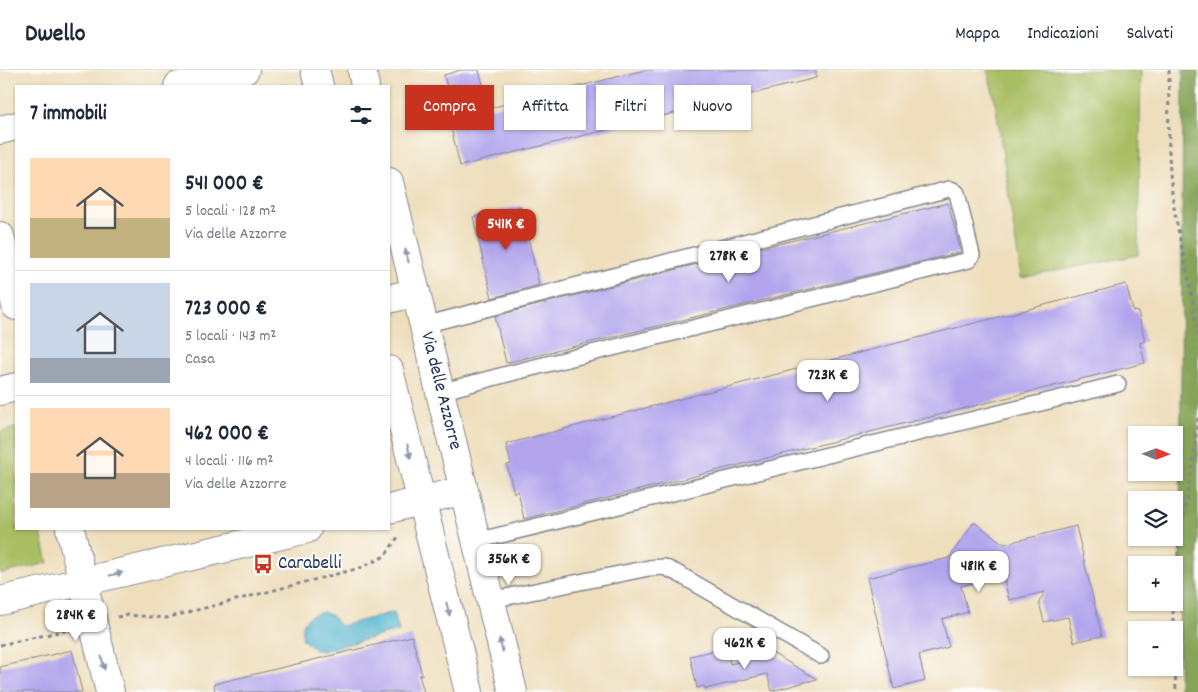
<!DOCTYPE html>
<html lang="it">
<head>
<meta charset="utf-8">
<style>
  :root { --surface:#fff; --page:#f6f6f7; --text:#1f2937; --muted:#747a83; --line:#e0e1e3; --accent:#c8321e }
  body { margin:0; font-family:Dekko,sans-serif; background:var(--page); color:var(--text); height:100vh; display:flex; flex-direction:column; font-size:19px; white-space:nowrap }
  * { box-sizing:border-box; margin:0 }
  p { font-size:16px; color:var(--muted) }
  .icon { flex:none; width:28px; height:28px; fill:none; stroke:currentColor; stroke-width:2; stroke-linecap:round; stroke-linejoin:round }
  .map { position:relative; flex:1; overflow:hidden }
  .panel { position:absolute; left:15px; top:15px; width:375px; height:445px; display:flex; flex-direction:column; background:var(--surface); border-radius:0px; box-shadow:0 1px 4px #0004 }
  .panel>* { flex:none }
  .guide { position:absolute; left:405px; top:15px; width:475px; height:45px; display:flex; gap:10px }
  .needle { width:32px; rotate:91deg }
  .fabs { position:absolute; left:1128px; top:356px; display:grid; gap:10px }
  .fabs a { display:grid; place-items:center; width:55px; height:55px; border-radius:0px; background:var(--surface); box-shadow:0 1px 4px #0004; font-size:25px }
  .price { position:absolute; translate:-50% -42px; padding:0 11px; border-radius:10px; background:#fff; color:#222; font-size:16px; line-height:32px; filter:drop-shadow(0 1px 2px #0008) }
  .price::after { content:''; position:absolute; left:50%; top:30px; width:15px; height:11px; margin-left:-8px; background:inherit; clip-path:polygon(0 0,100% 0,50% 100%) }
  .price.current { background:var(--accent); color:#fff }
  ul { padding:0; list-style:none }
  li { display:flex; align-items:center; gap:15px; height:125px; padding:0 15px }
  li+li { border-top:1px solid var(--line) }
  li span { display:grid; place-items:center; flex:none; width:140px; height:100px; border-radius:0px; color:#555 }
  li>.icon { margin-inline-start:auto }
  span .icon { width:60px; height:60px; fill:#fffc; stroke-width:1 }
  li b { font-size:21px }
  h2 { display:flex; justify-content:space-between; align-items:center; height:60px; padding:0 15px; font-size:21px }
  .chip { padding:0 18px; border-radius:0px; background:var(--surface); box-shadow:0 1px 4px #0004; font-size:18px; line-height:45px }
  .chip.current { background:var(--accent); color:#fff }
  header { display:flex; align-items:center; gap:30px; box-sizing:border-box; height:70px; padding:0 25px; background:var(--surface); border-bottom:1px solid var(--line) }
  header strong { font-size:24px }
  nav { display:flex; gap:28px; margin-inline-start:auto; font-size:18px }
  .map>svg:first-child { display:block }
</style>
</head>
<body>
<header>
<strong>Dwello</strong>
<nav><a>Mappa</a><a>Indicazioni</a><a>Salvati</a></nav>
</header>
<div class="map">
<svg width="1198" height="622" viewBox="0 0 1198 622">
  <rect width="100%" height="100%" fill="#fdfcf7"/>
  <filter id="ink" filterUnits="userSpaceOnUse"><feTurbulence type="fractalNoise" baseFrequency=".02" numOctaves="2"/><feDisplacementMap in="SourceGraphic" scale="10" xChannelSelector="R" yChannelSelector="G"/><feConvolveMatrix kernelMatrix="1 2 1 2 8 2 1 2 1" color-interpolation-filters="sRGB"/></filter>
  <filter id="wash" filterUnits="userSpaceOnUse"><feTurbulence type="fractalNoise" baseFrequency=".0096" numOctaves="4" result="noise"/><feDisplacementMap in="SourceGraphic" scale="20" xChannelSelector="R" yChannelSelector="G"/><feGaussianBlur stdDeviation="1.12" result="paint"/><feColorMatrix in="noise" values="0 0 0 0 0 0 0 0 0 0 0 0 0 0 0 0 0 1.4 0 .05"/><feComposite in="paint" operator="in"/></filter>
  <g filter="url(#wash)">
    <rect width="100%" height="100%" fill="#eedebc"/>
    <!-- green -->
    <path fill="#a9bd62" stroke="#627660" d="M 987,0 L 1141,0 L 1138,185 L 1021,208 L 995,31 Z
      M 16,358 L 16,459 L 40,459 L 48,493 L 0,504 L 0,362 Z"/>
    <!-- forest -->
    <path fill="#86a458" stroke="#506a5b" d="M 1183,0 L 1198,0 L 1198,622 L 1179,622 Z"/>
    <!-- water -->
    <path fill="#50b3ce" stroke="#367196" d="M 324,542 L 332,546 L 340,556 L 394,542 L 399,561 L 322,581 L 315,580 L 303,570 C 299,553 307,544 324,542 Z"/>
    <g id="blocks">
      <!-- building -->
      <path fill="#b1a4ed" d="M 461,0 L 479,0 L 490,38 L 645,0 L 816,0 L 816,8 L 460,96 L 449,49 L 455,47 L 444,5 Z
        M 948,133 L 961,182 L 506,293 L 495,246 L 736,184 Z
        M 521,136 L 539,215 L 492,228 L 473,147 Z
        M 1126,214 L 1133,241 L 1138,242 L 1145,271 L 1140,273 L 1145,293 L 524,449 L 518,421 L 514,423 L 507,395 L 511,394 L 506,374 Z
        M 974,452 L 1004,474 L 1076,456 L 1102,566 L 1074,572 L 1068,547 L 1044,552 L 1039,532 L 1045,522 L 1009,530 L 1003,505 L 961,516 L 968,542 L 942,549 L 949,577 L 919,585 L 925,611 L 894,619 L 867,508 L 949,488 Z
        M 412,566 L 422,605 L 419,605 L 424,622 L 215,622 L 214,614 Z
        M 726,578 L 730,594 L 762,586 L 760,578 L 772,583 L 817,609 L 772,621 L 767,604 L 705,619 L 704,616 L 697,618 L 690,586 Z
        M 72,580 L 82,622 L 0,622 L 0,597 Z"/>
    </g>
  </g>
  <g filter="url(#ink)">
    <use href="#blocks" fill-opacity="0" stroke="#84868d" stroke-width="1"/>
    <g fill="none" stroke-linecap="round" stroke-linejoin="round">
      <defs>
        <path id="service" d="M 424,255 L 949,119 L 953,120 L 957,123 L 972,185 L 969,190 L 519,301 L 440,322
          M 476,471 L 1118,314
          M 491,530 L 649,498 L 664,497 L 677,503 L 821,586"/>
        <path id="minor" d="M 178,16 L 245,0
          M 0,60 L 16,56
          M 0,166 L 16,236
          M 70,459 L 110,622"/>
        <path id="tertiary" d="M 315,0 L 319,16
          M 362,0 L 365,16
          M 389,112 L 513,622
          M 389,229 L 416,222
          M 389,300 L 469,622
          M 0,321 L 16,317
          M 389,439 L 464,420
          M 0,531 L 307,459"/>
      </defs>
      <!-- service casing -->
      <use href="#service" stroke="#84868d" stroke-width="18"/>
      <!-- minor casing -->
      <use href="#minor" stroke="#84868d" stroke-width="30"/>
      <!-- tertiary casing -->
      <use href="#tertiary" stroke="#84868d" stroke-width="30"/>
      <!-- path -->
      <path stroke="#84868d" stroke-width="3" stroke-dasharray="4 4" stroke-linecap="butt" d="M 1169,0 C 1169,41 1167,82 1172,123 C 1178,172 1194,220 1198,270
        M 1174,526 L 1179,472 L 1194,387 L 1198,346
        M 1173,532 L 1173,560
        M 117,547 L 127,545 L 166,548 L 360,498 L 385,486 L 400,464
        M 1174,567 L 1176,622
        M 0,575 L 68,560"/>
      <!-- service -->
      <use href="#service" stroke="#fff" stroke-width="15"/>
      <!-- minor -->
      <use href="#minor" stroke="#fff" stroke-width="28"/>
      <!-- tertiary -->
      <use href="#tertiary" stroke="#fff" stroke-width="28"/>
    </g>
    <!-- one-way arrows -->
    <defs><path id="oneway-solid" d="M-6-.8H1V-3.2L6.5 0L1 3.2V.8H-6Z" transform="scale(1.25)"/></defs>
    <g fill="#8d97ae">
      <use href="#oneway-solid" transform="translate(407 186) rotate(-104)"/>
      <use href="#oneway-solid" transform="translate(409 381) rotate(76)"/>
      <use href="#oneway-solid" transform="translate(116 504) rotate(-13)"/>
      <use href="#oneway-solid" transform="translate(448 539) rotate(76)"/>
      <use href="#oneway-solid" transform="translate(501 575) rotate(-104)"/>
      <use href="#oneway-solid" transform="translate(103 593) rotate(77)"/>
    </g>
  </g>
  <!-- icons -->
  <defs>
    <symbol id="bus-bare" viewBox="-9 -9 18 18"><path d="M-5-6H5V4H4V6H2V4H-2V6H-4V4H-5ZM-3.5-4V0h7V-4ZM-3.5 1.2v1.5H-2V1.2ZM2 1.2v1.5H3.5V1.2Z" fill="#c8321e" stroke="#fdfcf7" stroke-width="2.5" paint-order="stroke"/></symbol>
  </defs>
  <g fill-rule="evenodd">
    <use href="#bus-bare" x="249" y="480" width="28" height="28"/>
  </g>
  <g text-anchor="middle" dominant-baseline="central" stroke-width="4" stroke-linejoin="round" paint-order="stroke">
    <!-- street labels -->
    <g font-size="19" fill="#1b2f5e" stroke="#fdfcf7">
      <text transform="translate(440 321) rotate(76)">Via delle Azzorre</text>
    </g>
    <!-- poi labels -->
    <g font-size="19" fill="#1b2f5e" stroke="#fdfcf7" text-anchor="start">
      <text x="278" y="494">Carabelli</text>
    </g>
  </g>
</svg>
<div class="fabs">
<a><svg class="needle" viewBox="-14 -14 28 28"><path d="M0-13l5 13h-10z" fill="#e53935"/><path d="M0 13l5-13h-10z" fill="#747a83"/></svg></a>
<a><svg class="icon" aria-label="layers" viewBox="0 0 24 24"><path d="M12 4l9 5-9 5-9-5zM3 14l9 5 9-5"/></svg></a>
<a>+</a>
<a>−</a>
</div>
<b class="price current" style="left:506px;top:181px">541K €</b>
<b class="price" style="left:729px;top:213px">278K €</b>
<b class="price" style="left:828px;top:332px">723K €</b>
<b class="price" style="left:509px;top:516px">356K €</b>
<b class="price" style="left:979px;top:523px">481K €</b>
<b class="price" style="left:76px;top:572px">284K €</b>
<b class="price" style="left:745px;top:600px">462K €</b>
<div class="guide">
<a class="chip current">Compra</a>
<a class="chip">Affitta</a>
<a class="chip">Filtri</a>
<a class="chip">Nuovo</a>
</div>
<section class="panel">
<h2>7 immobili<svg class="icon" aria-label="filters" viewBox="0 0 24 24"><path d="M4 7h16M4 17h16"/><circle cx="9" cy="7" r="2"/><circle cx="15" cy="17" r="2"/></svg></h2>
<ul>
<li><span style="background:linear-gradient(#ffd9b3 60%,#c2b280 0)"><svg class="icon" aria-label="home" viewBox="0 0 24 24"><path d="M3 11l9-7 9 7M6 9v11h12V9"/></svg></span><div><b>541 000 €</b><p>5 locali · 128 m²</p><p>Via delle Azzorre</p></div></li>
<li><span style="background:linear-gradient(#c9d6e8 75%,#9aa5b1 0)"><svg class="icon" aria-label="home" viewBox="0 0 24 24"><path d="M3 11l9-7 9 7M6 9v11h12V9"/></svg></span><div><b>723 000 €</b><p>5 locali · 143 m²</p><p>Casa</p></div></li>
<li><span style="background:linear-gradient(#ffd9b3 65%,#b9a48a 0)"><svg class="icon" aria-label="home" viewBox="0 0 24 24"><path d="M3 11l9-7 9 7M6 9v11h12V9"/></svg></span><div><b>462 000 €</b><p>4 locali · 116 m²</p><p>Via delle Azzorre</p></div></li>
</ul>
</section>
</div>
</body>
</html>
